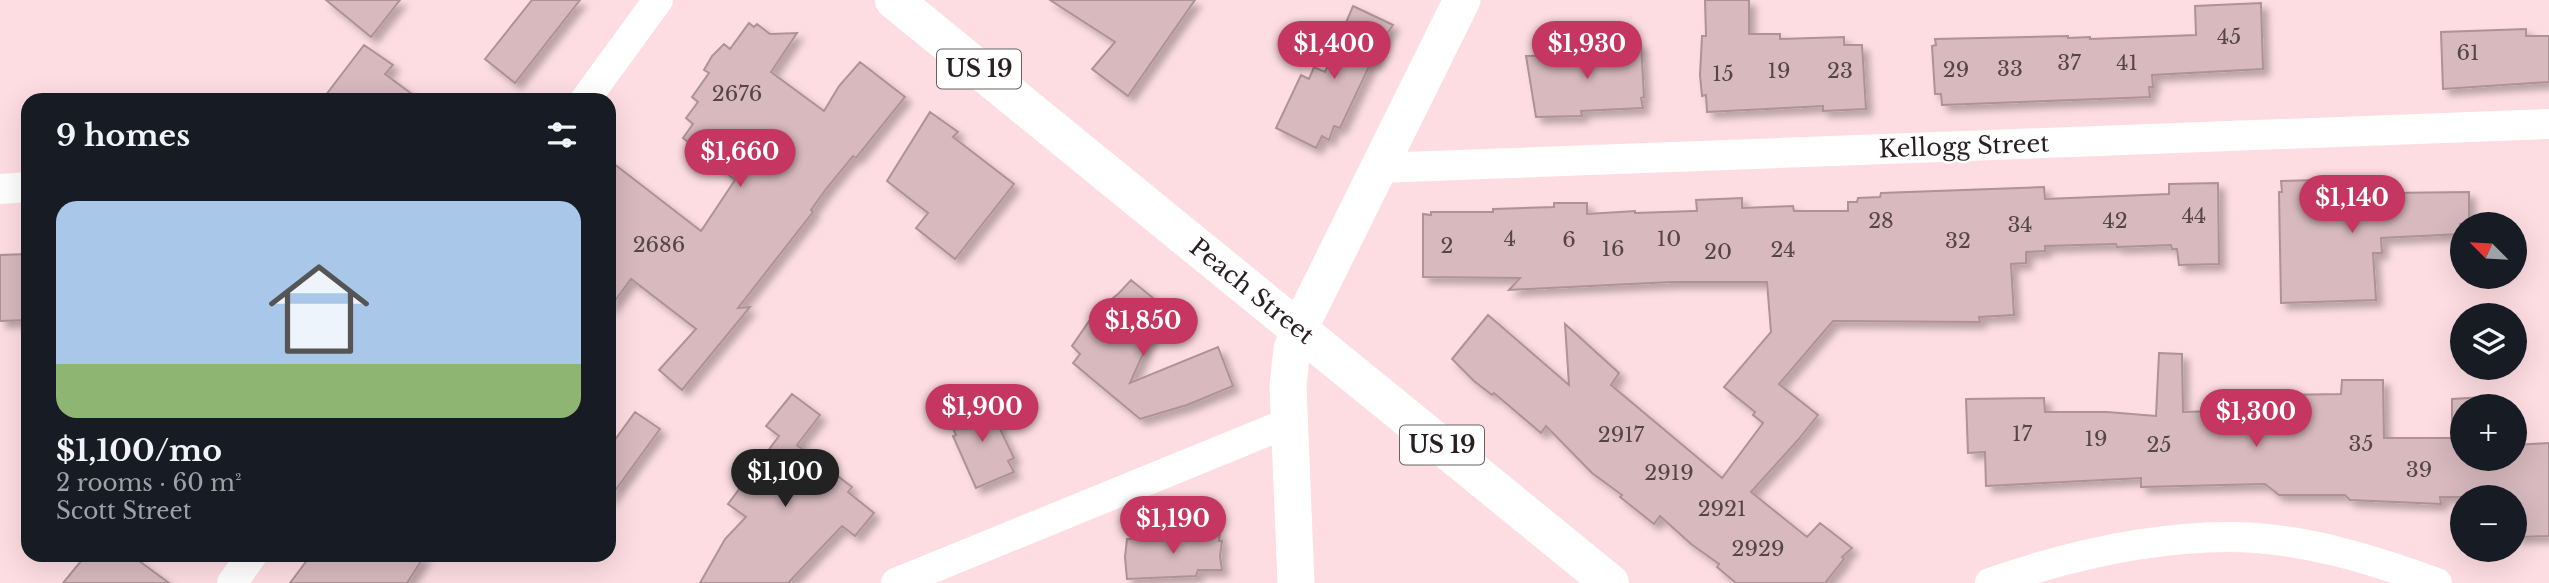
<!DOCTYPE html>
<html lang="en">
<head>
<meta charset="utf-8">
<style>
  :root { --surface:#171b24; --page:#20242c; --text:#f1f3f6; --muted:#9ea1a6; --accent:#c53762 }
  body { margin:0; font-family:"Libre Baskerville",serif; background:var(--page); color:var(--text); height:100vh; display:flex; flex-direction:column; font-size:26px; white-space:nowrap }
  * { box-sizing:border-box; margin:0 }
  p { font-size:23px; color:var(--muted) }
  .icon { flex:none; width:38px; height:38px; fill:none; stroke:currentColor; stroke-width:2; stroke-linecap:round; stroke-linejoin:round }
  .map { position:relative; flex:1; overflow:hidden }
  .panel { position:absolute; left:21px; top:93px; width:595px; height:469px; display:flex; flex-direction:column; background:var(--surface); border-radius:21px; box-shadow:0 7px 28px #0002 }
  .panel>* { flex:none }
  .needle { width:46px; rotate:294deg }
  .tools { position:absolute; left:2450px; top:212px; display:grid; gap:14px }
  .tools a { display:grid; place-items:center; width:77px; height:77px; border-radius:50%; background:var(--surface); box-shadow:0 7px 28px #0002; font-size:35px }
  .price { position:absolute; translate:-50% -60px; padding:0 16px; border-radius:24px; background:var(--accent); color:#fff; font-size:23px; line-height:46px; filter:drop-shadow(0 2px 4px #0008) }
  .price::after { content:''; position:absolute; left:50%; top:42px; width:21px; height:16px; margin-left:-10px; background:inherit; clip-path:polygon(0 0,100% 0,50% 100%) }
  .price.active { background:#222; color:#fff }
  ul { padding:0; list-style:none }
  li { display:grid; align-content:center; gap:14px; height:371px; padding:0 35px }
  li span { display:grid; place-items:center; height:217px; border-radius:21px; color:#555 }
  li>.icon { margin-inline-start:auto }
  span .icon { width:126px; height:126px; fill:#fffc; stroke-width:1 }
  li b { font-size:30px }
  h2 { display:flex; justify-content:space-between; align-items:center; height:84px; padding:0 35px; font-size:30px }
  .map>svg:first-child { display:block }
</style>
</head>
<body>
<div class="map">
<svg width="2549" height="583" viewBox="0 0 2549 583">
  <defs>
    <filter id="shadow"><feDropShadow dx="6" dy="6" stdDeviation="3.5" flood-color="#0004"/></filter>
  </defs>
  <rect width="100%" height="100%" fill="#fddde2"/>
  <!-- building -->
  <path fill="#d7b9be" stroke="#ae9296" stroke-width="2" filter="url(#shadow)" d="M 326,0 L 400,0 L 371,37 Z
    M 532,0 L 580,0 L 515,83 L 485,59 Z
    M 1050,0 L 1195,0 L 1128,96 L 1092,69 L 1115,42 Z
    M 1705,0 L 1749,0 L 1749,34 L 1780,34 L 1780,39 L 1844,37 L 1844,45 L 1862,45 L 1866,109 L 1823,111 L 1823,106 L 1707,112 L 1706,95 L 1702,96 L 1700,75 L 1702,36 L 1706,36 Z
    M 2261,3 L 2263,69 L 2152,75 L 2153,87 L 2149,87 L 2150,97 L 1942,105 L 1941,94 L 1935,94 L 1932,46 L 1936,45 L 1935,39 L 2068,36 L 2068,38 L 2090,37 L 2090,39 L 2196,35 L 2195,6 Z
    M 1353,6 L 1393,25 L 1380,44 L 1375,64 L 1371,62 L 1340,128 L 1334,126 L 1329,140 L 1322,136 L 1316,148 L 1276,128 L 1301,75 L 1309,79 L 1314,67 L 1325,72 Z
    M 749,23 L 754,27 L 757,24 L 770,34 L 797,33 L 771,72 L 824,111 L 839,86 L 860,62 L 905,97 L 856,158 L 853,156 L 826,189 L 811,210 L 813,212 L 738,308 L 750,307 L 682,390 L 659,370 L 696,329 L 631,279 L 609,309 L 609,160 L 701,231 L 735,180 L 683,138 L 693,124 L 686,118 L 698,102 L 692,97 L 709,73 L 704,70 L 712,56 L 724,44 L 730,49 Z
    M 2526,29 L 2526,36 L 2549,36 L 2549,82 L 2443,89 L 2441,32 Z
    M 1641,43 L 1644,97 L 1641,98 L 1643,108 L 1581,111 L 1582,116 L 1536,117 L 1526,56 L 1602,54 L 1601,45 Z
    M 364,45 L 393,65 L 385,74 L 420,100 L 322,100 Z
    M 930,112 L 958,132 L 953,137 L 1014,184 L 955,259 L 916,228 L 928,213 L 887,181 Z
    M 2319,180 L 2319,192 L 2384,186 L 2384,193 L 2469,192 L 2469,224 L 2460,224 L 2461,234 L 2381,238 L 2382,253 L 2373,253 L 2376,300 L 2281,303 L 2279,192 L 2282,192 L 2281,181 Z
    M 2218,183 L 2219,264 L 2179,265 L 2177,249 L 2172,249 L 2171,245 L 2117,247 L 2116,244 L 2045,246 L 2045,251 L 2026,252 L 2026,263 L 2011,264 L 2014,315 L 1979,317 L 1980,322 L 1833,321 L 1779,384 L 1818,415 L 1798,440 L 1751,492 L 1807,537 L 1820,523 L 1852,548 L 1842,557 L 1844,559 L 1825,583 L 1736,583 L 1717,567 L 1719,564 L 1691,544 L 1660,516 L 1654,524 L 1620,497 L 1622,495 L 1592,473 L 1546,426 L 1541,433 L 1494,393 L 1492,395 L 1474,381 L 1452,359 L 1488,315 L 1569,385 L 1565,324 L 1619,373 L 1611,385 L 1722,478 L 1763,423 L 1753,415 L 1755,412 L 1724,387 L 1771,332 L 1767,282 L 1671,282 L 1509,290 L 1520,278 L 1423,277 L 1423,214 L 1431,215 L 1431,212 L 1493,212 L 1493,209 L 1554,207 L 1554,203 L 1587,203 L 1587,214 L 1635,211 L 1635,213 L 1694,211 L 1697,211 L 1696,200 L 1742,198 L 1742,208 L 1793,206 L 1794,211 L 1848,211 L 1848,202 L 1857,202 L 1858,198 L 1880,197 L 1881,193 L 2044,187 L 2045,199 L 2169,194 L 2169,184 Z
    M 28,254 L 28,320 L 0,321 L 0,255 Z
    M 1131,280 L 1164,307 L 1130,383 L 1218,347 L 1233,386 L 1187,405 L 1140,419 L 1073,363 L 1080,354 L 1072,346 L 1094,314 L 1119,293 Z
    M 2159,353 L 2182,354 L 2183,412 L 2280,409 L 2281,395 L 2341,394 L 2342,380 L 2383,380 L 2384,438 L 2452,438 L 2452,399 L 2485,397 L 2485,406 L 2462,406 L 2462,458 L 2515,458 L 2515,445 L 2549,443 L 2549,536 L 2515,537 L 2515,497 L 2440,497 L 2441,504 L 2350,500 L 2345,495 L 2279,495 L 2265,484 L 2141,487 L 2141,478 L 1986,486 L 1985,452 L 1968,453 L 1966,399 L 2044,398 L 2045,412 L 2107,412 L 2156,416 Z
    M 792,394 L 820,415 L 797,445 L 852,487 L 848,492 L 874,513 L 855,536 L 842,526 L 788,583 L 700,583 L 725,539 L 746,517 L 728,504 L 779,436 L 766,426 Z
    M 990,401 L 1001,431 L 1014,458 L 1008,461 L 1014,472 L 976,488 L 953,436 L 956,435 L 948,418 Z
    M 635,412 L 660,429 L 609,499 L 609,448 Z
    M 1220,532 L 1219,541 L 1222,541 L 1220,556 L 1222,570 L 1198,570 L 1196,576 L 1127,579 L 1125,557 L 1127,539 L 1170,538 L 1169,534 Z
    M 86,555 L 131,555 L 169,583 L 63,583 Z
    M 311,555 L 425,555 L 407,583 L 290,583 Z"/>
  <g fill="none" stroke-linecap="round" stroke-linejoin="round">
    <!-- minor -->
    <path stroke="#fff" stroke-width="30" d="M 585,100 L 658,0
      M 1379,168 L 2549,124
      M 0,189 L 28,187
      M 232,583 L 252,555
      M 896,583 L 1290,422
      M 1990,583 C 2067,556 2148,537 2230,537 C 2301,537 2371,559 2437,583"/>
    <!-- tertiary -->
    <path stroke="#fff" stroke-width="37" d="M 1296,583 L 1288,386 L 1292,349 L 1299,329 L 1462,0"/>
    <!-- primary -->
    <path stroke="#fff" stroke-width="38" d="M 894,0 L 1610,583"/>
  </g>
  <g text-anchor="middle" dominant-baseline="central" stroke-width="5" stroke-linejoin="round" paint-order="stroke">
    <!-- number labels -->
    <g font-size="21" fill="#544548">
      <text x="2229" y="37">45</text>
      <text x="2468" y="53">61</text>
      <text x="2069" y="63">37</text>
      <text x="2127" y="63">41</text>
      <text x="2010" y="69">33</text>
      <text x="1956" y="70">29</text>
      <text x="1779" y="71">19</text>
      <text x="1840" y="71">23</text>
      <text x="1723" y="74">15</text>
      <text x="737" y="94">2676</text>
      <text x="2194" y="216">44</text>
      <text x="1881" y="221">28</text>
      <text x="2115" y="221">42</text>
      <text x="2020" y="225">34</text>
      <text x="1510" y="239">4</text>
      <text x="1669" y="239">10</text>
      <text x="1569" y="240">6</text>
      <text x="1958" y="241">32</text>
      <text x="659" y="245">2686</text>
      <text x="1447" y="246">2</text>
      <text x="1613" y="249">16</text>
      <text x="1783" y="250">24</text>
      <text x="1718" y="252">20</text>
      <text x="2022" y="434">17</text>
      <text x="1621" y="435">2917</text>
      <text x="2096" y="439">19</text>
      <text x="2361" y="444">35</text>
      <text x="2159" y="445">25</text>
      <text x="2419" y="470">39</text>
      <text x="1669" y="473">2919</text>
      <text x="1722" y="509">2921</text>
      <text x="1758" y="549">2929</text>
    </g>
    <!-- shield labels -->
    <g fill="#fff" stroke="#696263" stroke-width="2">
      <rect x="937" y="49.5" width="84" height="39" rx="5"/>
      <rect x="1400" y="425.5" width="84" height="39" rx="5"/>
    </g>
    <g font-size="23" font-weight="bold" fill="#291e20">
      <text x="979" y="69">US 19</text>
      <text x="1442" y="445">US 19</text>
    </g>
    <!-- street labels -->
    <g font-size="24" fill="#291e20" stroke="#fff">
      <text transform="translate(1964 146) rotate(-2)">Kellogg Street</text>
      <text transform="translate(1252 291) rotate(39)">Peach Street</text>
    </g>
  </g>
</svg>
<div class="tools">
<a><svg class="needle" viewBox="-14 -14 28 28"><path d="M0-13l5 13h-10z" fill="#e53935"/><path d="M0 13l5-13h-10z" fill="#9ea1a6"/></svg></a>
<a><svg class="icon" aria-label="layers" viewBox="0 0 24 24"><path d="M12 4l9 5-9 5-9-5zM3 14l9 5 9-5"/></svg></a>
<a>+</a>
<a>−</a>
</div>
<b class="price" style="left:1334px;top:81px">$1,400</b>
<b class="price" style="left:1587px;top:81px">$1,930</b>
<b class="price" style="left:740px;top:189px">$1,660</b>
<b class="price" style="left:2352px;top:235px">$1,140</b>
<b class="price" style="left:1143px;top:358px">$1,850</b>
<b class="price" style="left:982px;top:444px">$1,900</b>
<b class="price" style="left:2256px;top:449px">$1,300</b>
<b class="price active" style="left:785px;top:509px">$1,100</b>
<b class="price" style="left:1173px;top:556px">$1,190</b>
<section class="panel">
<h2>9 homes<svg class="icon" aria-label="filters" viewBox="0 0 24 24"><path d="M4 7h16M4 17h16"/><circle cx="9" cy="7" r="2"/><circle cx="15" cy="17" r="2"/></svg></h2>
<ul>
<li><span style="background:linear-gradient(#a9c7e8 75%,#8fb573 0)"><svg class="icon" aria-label="home" viewBox="0 0 24 24"><path d="M3 11l9-7 9 7M6 9v11h12V9"/></svg></span><div><b>$1,100/mo</b><p>2 rooms · 60 m²</p><p>Scott Street</p></div></li>
</ul>
</section>
</div>
</body>
</html>
